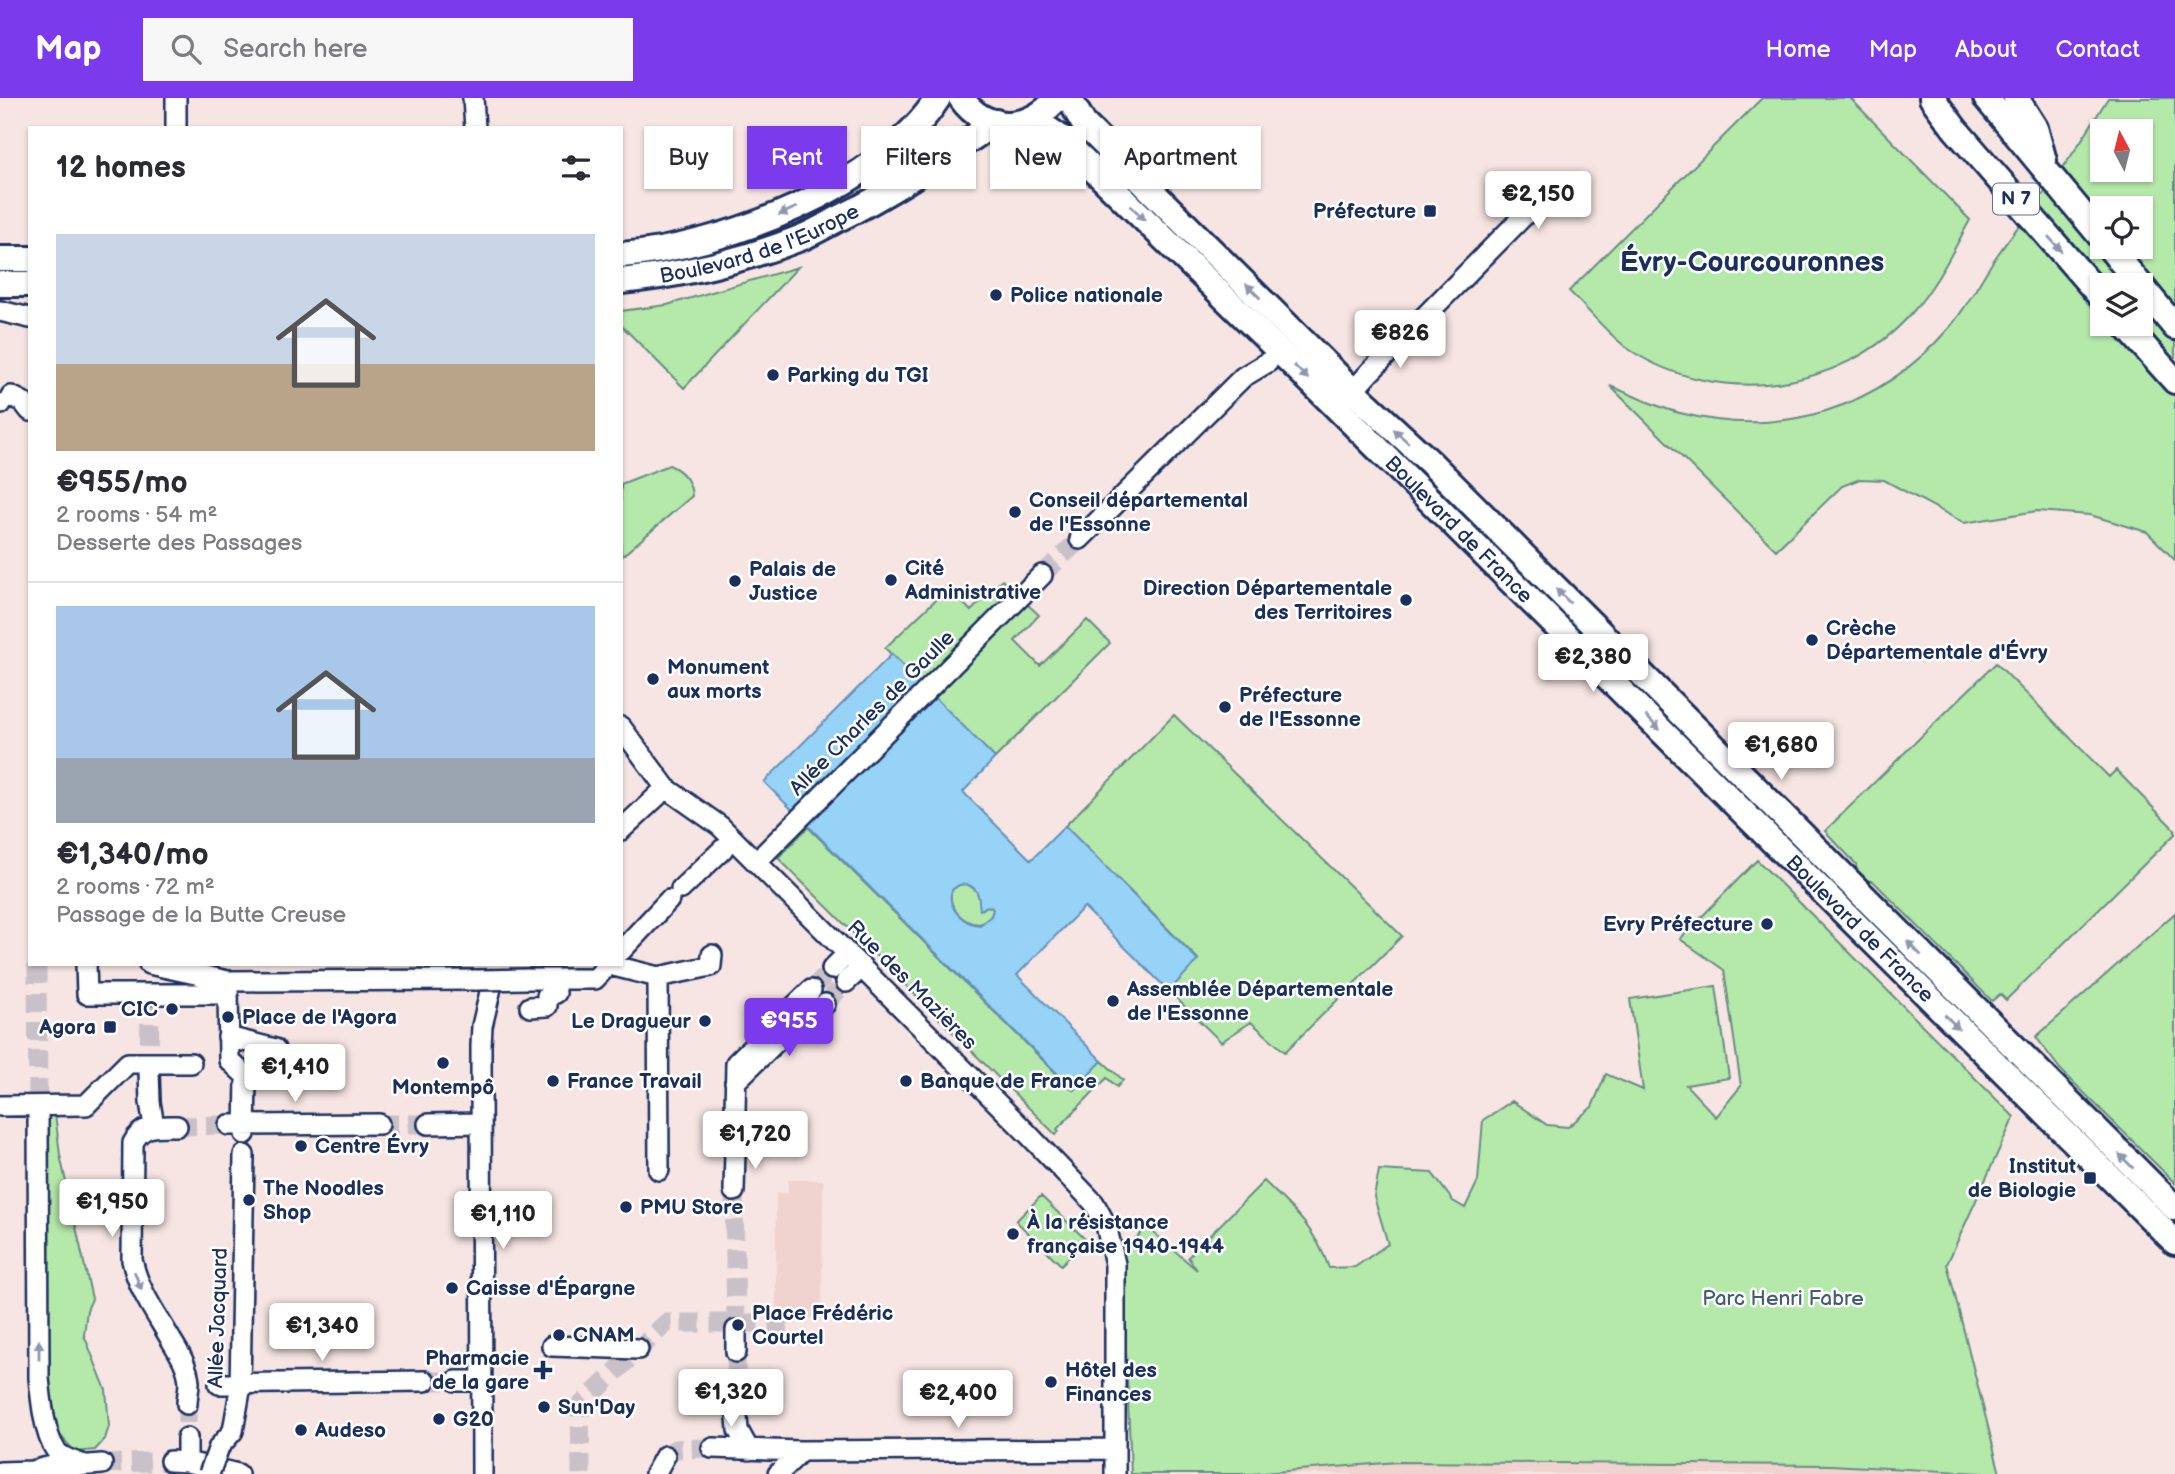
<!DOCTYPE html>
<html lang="en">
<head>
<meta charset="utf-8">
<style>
  :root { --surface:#fff; --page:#f7f7f7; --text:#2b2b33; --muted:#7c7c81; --line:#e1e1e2; --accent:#7c3aed }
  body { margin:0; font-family:"Balsamiq Sans",sans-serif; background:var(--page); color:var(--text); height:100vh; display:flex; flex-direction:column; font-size:26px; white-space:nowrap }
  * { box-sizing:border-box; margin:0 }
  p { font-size:23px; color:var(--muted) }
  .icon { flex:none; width:38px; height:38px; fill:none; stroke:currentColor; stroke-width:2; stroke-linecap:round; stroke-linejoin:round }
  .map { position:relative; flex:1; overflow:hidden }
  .drawer { position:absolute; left:28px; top:28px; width:595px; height:840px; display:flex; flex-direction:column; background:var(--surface); border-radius:0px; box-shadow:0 2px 5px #0004 }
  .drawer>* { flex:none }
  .top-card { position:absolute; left:644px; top:28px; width:665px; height:63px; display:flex; gap:14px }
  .needle { width:46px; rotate:353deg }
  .tools { position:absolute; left:2090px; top:21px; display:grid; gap:14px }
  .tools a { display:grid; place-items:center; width:63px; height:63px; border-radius:0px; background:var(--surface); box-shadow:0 2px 5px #0004; font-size:35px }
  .price { position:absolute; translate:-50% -60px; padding:0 16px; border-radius:7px; background:#fff; color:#222; font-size:23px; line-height:46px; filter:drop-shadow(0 2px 4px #0008) }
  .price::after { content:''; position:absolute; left:50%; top:42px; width:21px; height:16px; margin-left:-10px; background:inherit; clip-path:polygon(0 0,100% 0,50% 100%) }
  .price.active { background:var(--accent); color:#fff }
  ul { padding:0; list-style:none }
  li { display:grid; align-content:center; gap:14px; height:371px; padding:0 28px }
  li+li { border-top:2px solid var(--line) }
  li span { display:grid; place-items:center; height:217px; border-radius:0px; color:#555 }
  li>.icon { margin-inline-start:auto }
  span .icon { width:126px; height:126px; fill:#fffc; stroke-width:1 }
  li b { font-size:30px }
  h2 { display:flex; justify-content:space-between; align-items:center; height:84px; padding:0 28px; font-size:30px }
  .chip { padding:0 24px; border-radius:0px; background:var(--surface); box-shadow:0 2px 5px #0004; font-size:24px; line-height:63px }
  .chip.active { background:var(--accent); color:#fff }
  header { display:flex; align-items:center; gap:42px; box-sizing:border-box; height:98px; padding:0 35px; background:var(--accent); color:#fff }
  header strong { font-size:33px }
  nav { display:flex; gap:38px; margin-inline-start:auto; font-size:24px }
  .search { width:490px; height:63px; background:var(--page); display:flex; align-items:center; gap:18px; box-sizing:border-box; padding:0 24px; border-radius:0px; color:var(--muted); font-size:26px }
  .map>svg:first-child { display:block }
</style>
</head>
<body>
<header>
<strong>Map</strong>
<div class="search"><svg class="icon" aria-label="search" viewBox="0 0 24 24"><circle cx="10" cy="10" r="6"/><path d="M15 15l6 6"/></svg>Search here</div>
<nav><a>Home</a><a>Map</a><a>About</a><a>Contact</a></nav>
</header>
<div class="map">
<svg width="2175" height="1376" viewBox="0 0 2175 1376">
  <rect width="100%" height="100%" fill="#f6e5e2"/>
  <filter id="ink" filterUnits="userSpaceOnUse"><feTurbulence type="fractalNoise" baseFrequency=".0143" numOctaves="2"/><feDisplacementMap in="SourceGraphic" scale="14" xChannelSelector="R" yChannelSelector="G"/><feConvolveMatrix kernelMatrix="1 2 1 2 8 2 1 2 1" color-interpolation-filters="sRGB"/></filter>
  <g filter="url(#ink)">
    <!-- built -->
    <path fill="#f0d3ce" d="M 788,1082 L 823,1082 L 822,1220 L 789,1221 L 789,1217 L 776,1217 L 776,1095 L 788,1095 Z
      M 1398,1364 L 1830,1367 L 1979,1376 L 1251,1376 Z"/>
    <!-- green -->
    <path fill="#b5e9aa" stroke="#688c84" stroke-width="2" fill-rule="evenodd" d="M 1762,0 L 1850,0 L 1970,122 C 1952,155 1936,188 1911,216 C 1841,295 1717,309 1630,252 C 1611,240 1586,209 1569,193 Z
      M 2108,0 L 2175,0 L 2175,462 L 2147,434 L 2090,417 L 2037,413 L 1964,425 L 1884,382 L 1860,381 L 1842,388 L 1776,452 L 1610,288 C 1633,297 1656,309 1680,315 C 1782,341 1879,311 1948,231 C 1968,209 1981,180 1998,156 C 2021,123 2048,92 2071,58 C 2084,39 2096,19 2108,0 ZM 2102,33 L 2140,33 L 2140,72 L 2102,72 ZM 2102,110 L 2140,110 L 2140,149 L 2102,149 ZM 2102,187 L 2140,187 L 2140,226 L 2102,226 Z
      M 798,169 L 684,290 L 621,227 L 621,213 L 667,207 Z
      M 669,367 C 683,373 691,382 692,398 L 621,459 L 621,386 Z
      M 1002,482 L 1013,493 L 921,586 L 885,550 L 948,490 L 971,513 Z
      M 1026,505 L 1039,517 L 1015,543 L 1040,568 L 1087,522 L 1110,545 L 995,660 L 934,599 Z
      M 1996,565 L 2109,679 L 2116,672 L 2175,732 L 2175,736 L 2006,902 L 2000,896 L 1992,903 L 1873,783 C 1862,783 1856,776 1856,766 L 1825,733 Z
      M 1174,617 L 1402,838 L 1285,954 L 1251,924 L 1221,944 L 1169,893 L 1198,861 L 1065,728 Z
      M 808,729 L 1073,992 L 1102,963 L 1123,982 L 1117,989 L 1107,980 L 1057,1031 L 1059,1033 L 1056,1037 L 778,760 Z
      M 1757,762 L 2014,1019 L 1947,1166 L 2000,1376 L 1830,1367 L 1398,1364 L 1251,1376 L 1131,1376 L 1122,1155 L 1147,1129 L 1197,1172 L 1188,1159 L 1264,1083 C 1294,1112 1315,1130 1329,1170 L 1355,1169 L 1388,1146 L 1374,1099 L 1379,1072 L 1432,1075 L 1453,1103 L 1465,1110 L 1478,1083 L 1483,1022 L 1512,1003 L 1547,1027 L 1568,1029 L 1592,1009 L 1606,976 L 1643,992 L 1630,901 L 1716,888 L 1729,980 L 1686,987 L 1716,1019 L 1741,988 L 1724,872 L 1680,841 Z
      M 967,786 L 977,793 L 983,811 L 987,808 L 991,809 L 993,812 C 985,843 943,815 952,792 L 959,787 Z
      M 2175,815 L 2175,1085 L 2060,971 L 2036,939 Z
      M 48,1015 L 55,1015 L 60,1057 L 92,1201 L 87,1212 L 84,1237 L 106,1292 L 109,1328 L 105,1341 L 95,1352 L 75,1354 L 59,1336 L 51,1311 L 47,1274 Z
      M 1041,1098 L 1086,1142 L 1061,1167 L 1016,1123 Z"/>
    <!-- water -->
    <path fill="#97d3f7" stroke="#6591ba" stroke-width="2" fill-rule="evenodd" d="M 892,556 L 995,660 L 963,694 L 1031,762 L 1065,728 L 1198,862 L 1169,893 L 1084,809 L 1017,877 L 1102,963 L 1074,992 L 764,684 ZM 966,786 C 981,791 978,801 980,812 L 987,808 L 991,809 L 993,812 L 991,818 L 980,827 C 963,826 946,809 952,792 L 959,787 Z"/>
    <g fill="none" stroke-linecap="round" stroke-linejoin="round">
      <!-- minor-tunnel -->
      <path stroke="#cac1c8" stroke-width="19" stroke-dasharray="19 10" stroke-linecap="butt" d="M 1042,477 L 1080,441
        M 37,866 L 38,1013
        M 491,890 L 502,866
        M 811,892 L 832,871
        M 825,906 L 846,884
        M 149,973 L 150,905
        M 735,1013 L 735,1053
        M 379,1026 L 428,1026
        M 177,1028 L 229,1027
        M 734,1093 L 736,1232
        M 736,1254 L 737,1319
        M 425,1283 L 456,1283
        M 187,1306 L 187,1340
        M 665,1358 L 675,1351 L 712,1350
        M 102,1366 L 170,1363
        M 581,1376 L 580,1308 L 666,1225 L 789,1225"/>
      <defs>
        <path id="minor" d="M 176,0 L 176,30
          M 473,0 L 475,30
          M 0,213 L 30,220
          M 11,298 L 23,304 L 30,313
          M 1345,302 L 1370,274 L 1557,84
          M 0,306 L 1,306
          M 1080,441 L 1243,279 L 1268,264
          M 621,629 L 666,690 L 720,728 L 1028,1036 L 1094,1105 L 1106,1127 L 1115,1166 L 1115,1376
          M 621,732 L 666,690
          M 765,755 L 1042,477
          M 681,791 L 723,751
          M 621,853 L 669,802
          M 86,866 L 87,896 L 228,896
          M 149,866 L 228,883
          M 606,866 L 658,879 L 711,868 L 712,857
          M 832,871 L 848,855
          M 658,879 L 659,1072
          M 526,881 L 595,881 L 609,866
          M 846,884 L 862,869
          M 228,886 L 228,883 L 477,882
          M 228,891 L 229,962 L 246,978 L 245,1036
          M 530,909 L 547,908 L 547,898 L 556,895
          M 228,939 L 275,951
          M 149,973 L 150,1004 L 154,1028
          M 735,984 L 779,941 L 825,906
          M 0,1008 L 86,1007 L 128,965 L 191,965
          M 38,1013 L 39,1280 C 41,1299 44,1335 55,1351 C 60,1360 75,1363 84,1367
          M 735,1013 L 736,965 L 811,892
          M 428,1026 L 481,1025
          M 229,1027 L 379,1026
          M 177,1028 C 158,1028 142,1026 133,1045 L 132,1162 C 138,1191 155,1214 170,1240 C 178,1253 188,1268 189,1284 C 189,1292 187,1299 187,1306
          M 734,1093 L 735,1053
          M 736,1232 L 736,1254
          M 552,1248 L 638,1251
          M 456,1283 L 482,1283
          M 219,1286 L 425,1283
          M 737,1319 L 738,1332 L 749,1352
          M 187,1340 L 187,1364
          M 219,1349 L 233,1333 L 240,1293 L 244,1057
          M 712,1350 L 801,1353 L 1115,1351
          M 170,1363 L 187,1364 L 238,1376
          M 0,1374 L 32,1373 L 52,1368 L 64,1369 L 102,1366
          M 482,1376 L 481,948 L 482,928 L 491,890
          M 655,1376 L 665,1358
          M 778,1376 L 801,1353"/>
        <g id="major">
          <path d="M 961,0 C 986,36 1031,33 1057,0"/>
          <path d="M 1069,0 L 1084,26 L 1353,293 L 1431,365 L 2175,1110"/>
          <path d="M 1932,0 L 1955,31 L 2102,200"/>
          <path d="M 1986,0 L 2102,140"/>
          <path d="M 2016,0 L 2035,30 L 2044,63"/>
          <path id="s1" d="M 1033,21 L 1061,40 L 1310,283 L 2175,1144"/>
          <path d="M 2109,149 L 2175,229"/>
          <path d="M 621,157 C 722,150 882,88 938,0"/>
          <path d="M 0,161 L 30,161"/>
          <path id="s2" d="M 621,183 C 683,177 745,162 803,139 C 814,134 825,128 836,122 C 892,95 944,59 996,24"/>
          <path d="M 0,186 L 30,186"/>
          <path d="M 2124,226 L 2175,283"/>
        </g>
      </defs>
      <!-- minor casing -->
      <use href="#minor" stroke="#1b2f5e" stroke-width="24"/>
      <!-- major casing -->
      <use href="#major" stroke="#1b2f5e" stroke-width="30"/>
      <!-- minor -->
      <use href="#minor" stroke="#fff" stroke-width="19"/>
      <!-- major -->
      <use href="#major" stroke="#fff" stroke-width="24"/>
      <defs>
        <path id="minor-bridge" d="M 477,882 L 526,881
          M 209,1376 L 219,1349"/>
      </defs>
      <!-- minor-bridge casing -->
      <use href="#minor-bridge" stroke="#1b2f5e" stroke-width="24" stroke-linecap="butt"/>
      <!-- minor-bridge -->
      <use href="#minor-bridge" stroke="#fff" stroke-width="19"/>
    </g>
    <!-- one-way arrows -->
    <defs><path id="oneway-solid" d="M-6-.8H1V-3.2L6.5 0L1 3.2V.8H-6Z" transform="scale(1.75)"/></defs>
    <g fill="#8d97ae">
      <use href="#oneway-solid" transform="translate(788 113) rotate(156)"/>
      <use href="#oneway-solid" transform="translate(1138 115) rotate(44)"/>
      <use href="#oneway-solid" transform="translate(2055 146) rotate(49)"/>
      <use href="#oneway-solid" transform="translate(1253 193) rotate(-135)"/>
      <use href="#oneway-solid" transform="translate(1301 274) rotate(44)"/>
      <use href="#oneway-solid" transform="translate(1401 338) rotate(-137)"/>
      <use href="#oneway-solid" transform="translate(1563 498) rotate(-135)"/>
      <use href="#oneway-solid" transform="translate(1653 625) rotate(45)"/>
      <use href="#oneway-solid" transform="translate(1914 850) rotate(-135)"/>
      <use href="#oneway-solid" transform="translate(1952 924) rotate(45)"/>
      <use href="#oneway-solid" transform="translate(2126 1063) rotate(-135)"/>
      <use href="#oneway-solid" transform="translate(138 1183) rotate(69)"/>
      <use href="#oneway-solid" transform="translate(39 1252) rotate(-90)"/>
    </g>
  </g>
  <!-- markers -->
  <g fill="#1b2f5e" stroke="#fff" stroke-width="2.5">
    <rect x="1423" y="106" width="14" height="14" rx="3.5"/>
    <circle cx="996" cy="197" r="7"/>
    <circle cx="773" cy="277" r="7"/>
    <circle cx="1015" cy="414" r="7"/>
    <circle cx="891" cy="482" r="7"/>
    <circle cx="735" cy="483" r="7"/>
    <circle cx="1406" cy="502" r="7"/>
    <circle cx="1812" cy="542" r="7"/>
    <circle cx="653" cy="581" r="7"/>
    <circle cx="1225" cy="609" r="7"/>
    <circle cx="1767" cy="826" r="7"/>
    <circle cx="1113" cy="903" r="7"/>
    <circle cx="172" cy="911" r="7"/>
    <circle cx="228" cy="919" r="7"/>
    <circle cx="705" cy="923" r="7"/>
    <rect x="103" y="922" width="14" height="14" rx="3.5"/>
    <circle cx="443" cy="965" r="7"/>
    <circle cx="553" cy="983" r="7"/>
    <circle cx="906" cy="983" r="7"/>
    <circle cx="301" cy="1048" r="7"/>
    <rect x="2083" y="1073" width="14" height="14" rx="3.5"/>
    <circle cx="249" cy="1102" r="7"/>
    <circle cx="626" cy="1109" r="7"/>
    <circle cx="1013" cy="1136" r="7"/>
    <circle cx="452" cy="1190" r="7"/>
    <circle cx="738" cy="1227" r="7"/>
    <circle cx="559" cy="1237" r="7"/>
    <path d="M539.5 1261.5h7v7h7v7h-7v7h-7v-7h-7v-7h7z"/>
    <circle cx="1051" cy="1284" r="7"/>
    <circle cx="544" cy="1309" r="7"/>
    <circle cx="439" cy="1321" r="7"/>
    <circle cx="301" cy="1332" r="7"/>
  </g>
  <g text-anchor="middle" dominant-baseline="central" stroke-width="5" stroke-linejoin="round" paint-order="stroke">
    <!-- shield labels -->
    <rect fill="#fff" stroke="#5f6d8e" stroke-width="2" x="1993" y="85.5" width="46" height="31" rx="5"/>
    <g font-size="19" font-weight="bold" fill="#1b2f5e">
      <text x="2016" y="101">N 7</text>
    </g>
    <!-- poi labels -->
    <g font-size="21" font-weight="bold" fill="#1b2f5e" stroke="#fff" text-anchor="start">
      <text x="1416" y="113" text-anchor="end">Préfecture</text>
      <text x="1010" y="197">Police nationale</text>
      <text x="787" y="277">Parking du TGI</text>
      <text x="1029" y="402">Conseil départemental<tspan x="1029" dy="24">de l'Essonne</tspan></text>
      <text x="905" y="470">Cité<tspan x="905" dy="24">Administrative</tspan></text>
      <text x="749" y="471">Palais de<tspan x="749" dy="24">Justice</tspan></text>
      <text x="1392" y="490" text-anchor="end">Direction Départementale<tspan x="1392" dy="24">des Territoires</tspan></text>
      <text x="1826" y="530">Crèche<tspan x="1826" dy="24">Départementale d'Évry</tspan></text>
      <text x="667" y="569">Monument<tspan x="667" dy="24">aux morts</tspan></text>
      <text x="1239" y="597">Préfecture<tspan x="1239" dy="24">de l'Essonne</tspan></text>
      <text x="1753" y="826" text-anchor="end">Evry Préfecture</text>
      <text x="1127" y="891">Assemblée Départementale<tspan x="1127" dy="24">de l'Essonne</tspan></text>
      <text x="158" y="911" text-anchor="end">CIC</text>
      <text x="242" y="919">Place de l'Agora</text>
      <text x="691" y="923" text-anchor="end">Le Dragueur</text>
      <text x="96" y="929" text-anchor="end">Agora</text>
      <text x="567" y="983">France Travail</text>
      <text x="920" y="983">Banque de France</text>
      <text x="443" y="989" text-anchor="middle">Montempô</text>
      <text x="315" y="1048">Centre Évry</text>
      <text x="2076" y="1068" text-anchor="end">Institut<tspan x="2076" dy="24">de Biologie</tspan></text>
      <text x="263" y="1090">The Noodles<tspan x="263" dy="24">Shop</tspan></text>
      <text x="640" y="1109">PMU Store</text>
      <text x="1027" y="1124">À la résistance<tspan x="1027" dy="24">française 1940-1944</tspan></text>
      <text x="466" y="1190">Caisse d'Épargne</text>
      <text x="752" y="1215">Place Frédéric<tspan x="752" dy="24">Courtel</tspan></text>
      <text x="573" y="1237">CNAM</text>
      <text x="529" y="1260" text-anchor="end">Pharmacie<tspan x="529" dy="24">de la gare</tspan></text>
      <text x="1065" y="1272">Hôtel des<tspan x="1065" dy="24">Finances</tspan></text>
      <text x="558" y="1309">Sun'Day</text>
      <text x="453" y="1321">G20</text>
      <text x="315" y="1332">Audeso</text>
    </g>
    <!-- street labels -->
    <g font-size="21" fill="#1b2f5e" stroke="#fff">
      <text stroke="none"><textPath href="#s2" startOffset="144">Boulevard de l'Europe</textPath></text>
      <text stroke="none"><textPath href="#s1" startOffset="592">Boulevard de France</textPath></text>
      <text transform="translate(872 615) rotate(-45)">Allée Charles de Gaulle</text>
      <text stroke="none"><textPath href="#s1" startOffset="1158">Boulevard de France</textPath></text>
      <text transform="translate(912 887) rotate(45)">Rue des Mazières</text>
      <text transform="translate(218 1220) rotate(-88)">Allée Jacquard</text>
    </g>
    <!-- park labels -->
    <g font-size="21" fill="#425e71" stroke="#fff">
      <text x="1783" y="1200">Parc Henri Fabre</text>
    </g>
    <!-- district labels -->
    <g font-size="28" font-weight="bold" fill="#1b2f5e" stroke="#fff">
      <text x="1752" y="164">Évry-Courcouronnes</text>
    </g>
  </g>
</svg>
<div class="tools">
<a><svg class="needle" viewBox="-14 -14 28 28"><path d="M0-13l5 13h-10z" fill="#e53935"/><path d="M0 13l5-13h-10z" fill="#7c7c81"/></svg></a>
<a><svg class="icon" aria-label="locate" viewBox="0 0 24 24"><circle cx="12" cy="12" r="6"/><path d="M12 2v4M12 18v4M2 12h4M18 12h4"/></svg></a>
<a><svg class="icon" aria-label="layers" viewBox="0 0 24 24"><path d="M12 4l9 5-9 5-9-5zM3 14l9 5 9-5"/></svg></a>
</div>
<b class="price" style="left:1538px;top:133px">€2,150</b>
<b class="price" style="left:1400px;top:272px">€826</b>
<b class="price" style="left:1593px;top:596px">€2,380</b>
<b class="price" style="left:1781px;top:684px">€1,680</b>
<b class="price active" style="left:789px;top:960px">€955</b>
<b class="price" style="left:295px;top:1006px">€1,410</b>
<b class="price" style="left:755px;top:1073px">€1,720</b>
<b class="price" style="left:112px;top:1141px">€1,950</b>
<b class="price" style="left:503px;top:1153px">€1,110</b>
<b class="price" style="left:322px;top:1265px">€1,340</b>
<b class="price" style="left:731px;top:1331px">€1,320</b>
<b class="price" style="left:958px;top:1332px">€2,400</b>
<div class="top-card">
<a class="chip">Buy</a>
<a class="chip active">Rent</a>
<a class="chip">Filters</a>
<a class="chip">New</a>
<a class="chip">Apartment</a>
</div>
<section class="drawer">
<h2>12 homes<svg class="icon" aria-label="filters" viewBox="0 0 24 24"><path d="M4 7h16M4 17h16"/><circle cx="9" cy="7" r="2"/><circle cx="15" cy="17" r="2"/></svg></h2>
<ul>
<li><span style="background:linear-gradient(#c9d6e8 60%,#b9a48a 0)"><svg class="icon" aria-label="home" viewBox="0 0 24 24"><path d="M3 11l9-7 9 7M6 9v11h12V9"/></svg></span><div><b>€955/mo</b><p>2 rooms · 54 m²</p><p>Desserte des Passages</p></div></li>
<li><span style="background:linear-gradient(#a9c7e8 70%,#9aa5b1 0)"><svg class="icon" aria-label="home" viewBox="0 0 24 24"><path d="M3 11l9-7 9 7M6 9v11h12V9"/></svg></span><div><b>€1,340/mo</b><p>2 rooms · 72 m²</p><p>Passage de la Butte Creuse</p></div></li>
</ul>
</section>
</div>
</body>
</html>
